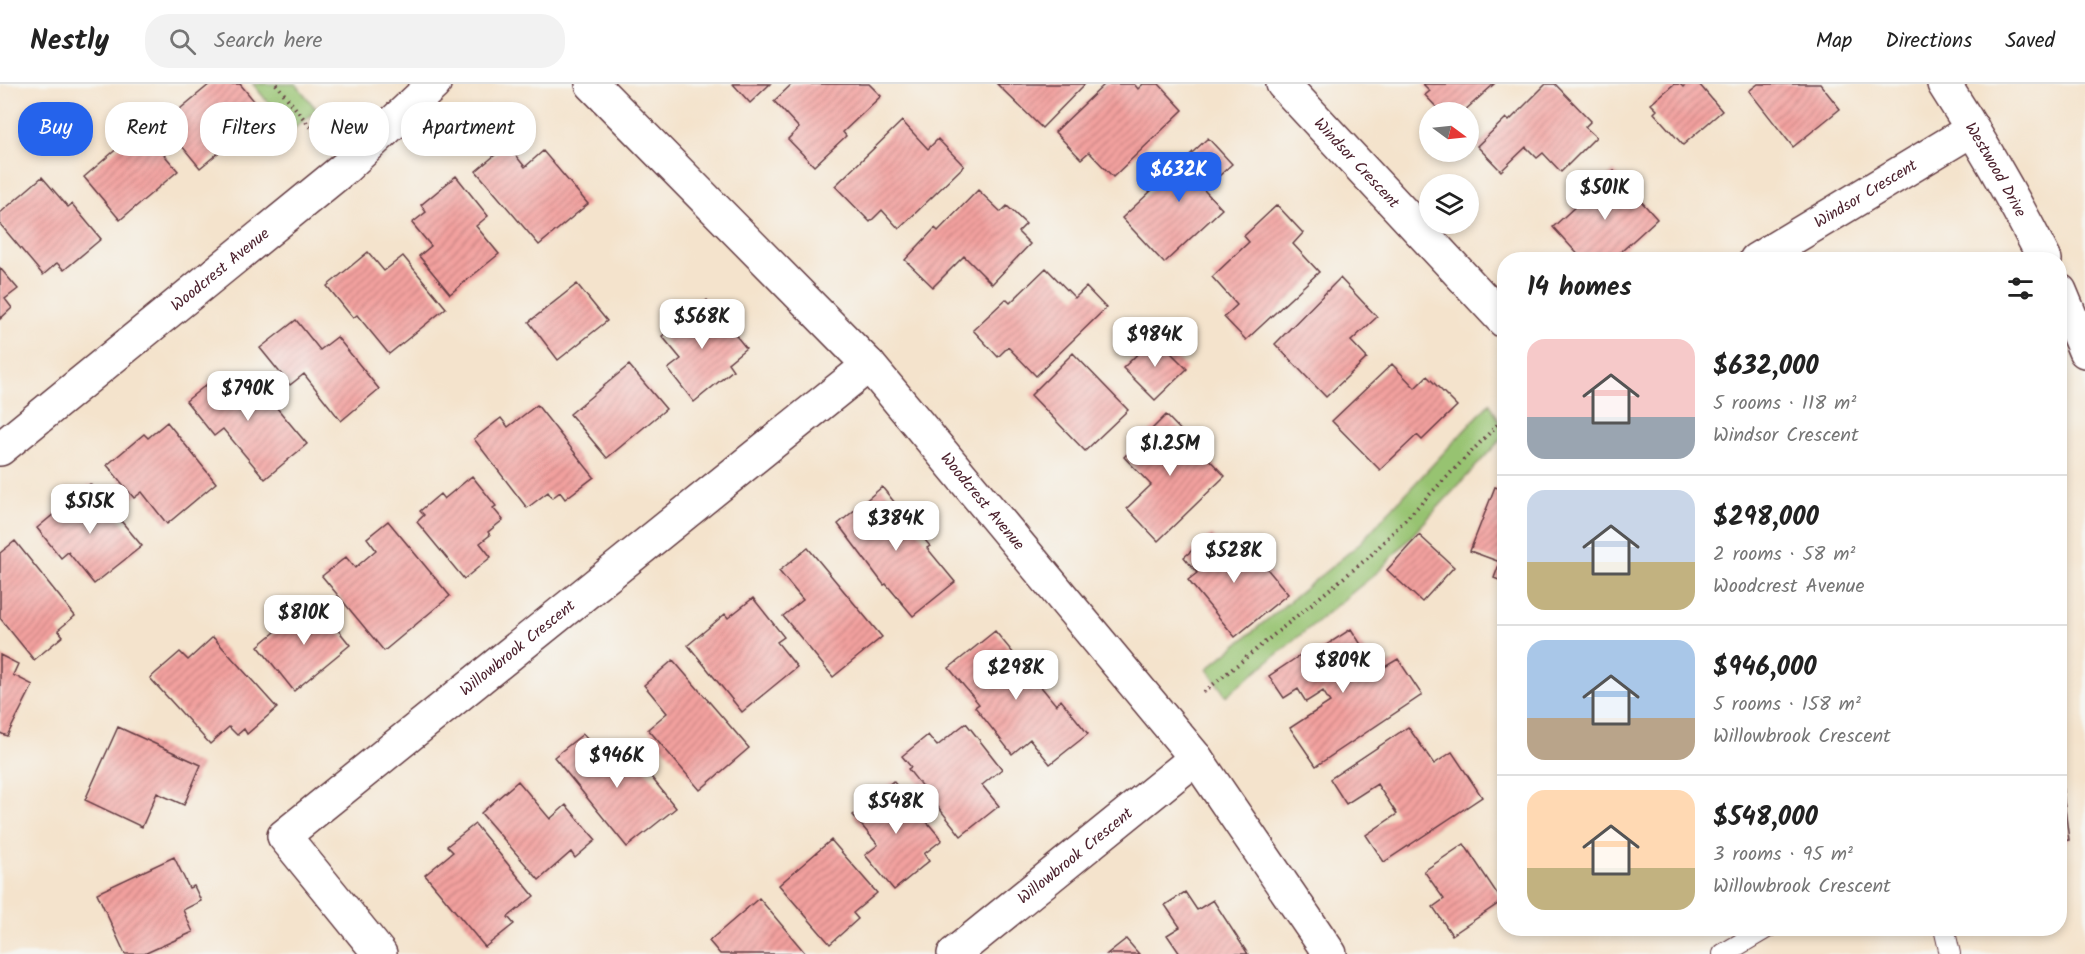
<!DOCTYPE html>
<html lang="en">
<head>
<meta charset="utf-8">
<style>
  :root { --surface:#fff; --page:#f2f2f2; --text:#222; --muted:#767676; --line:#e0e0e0; --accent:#2563eb }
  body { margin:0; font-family:Kalam,sans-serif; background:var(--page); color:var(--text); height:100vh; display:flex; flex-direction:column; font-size:22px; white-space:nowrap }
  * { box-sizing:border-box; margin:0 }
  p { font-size:20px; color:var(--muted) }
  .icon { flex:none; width:33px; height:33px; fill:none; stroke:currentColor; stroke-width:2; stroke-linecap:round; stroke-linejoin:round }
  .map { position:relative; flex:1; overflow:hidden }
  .panel { position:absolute; left:1497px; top:168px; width:570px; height:684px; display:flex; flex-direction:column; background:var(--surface); border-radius:24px; box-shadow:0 3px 9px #0003 }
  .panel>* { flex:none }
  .guide { position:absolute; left:18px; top:18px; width:570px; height:54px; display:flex; gap:12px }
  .needle { width:39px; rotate:105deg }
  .controls { position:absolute; left:1419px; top:18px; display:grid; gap:12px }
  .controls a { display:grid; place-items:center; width:60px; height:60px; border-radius:50%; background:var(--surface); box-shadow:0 3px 9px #0003; font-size:30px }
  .price { position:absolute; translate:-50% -51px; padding:0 14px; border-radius:12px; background:#fff; color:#222; font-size:20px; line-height:39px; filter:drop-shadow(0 2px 3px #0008) }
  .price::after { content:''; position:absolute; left:50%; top:36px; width:18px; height:14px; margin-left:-9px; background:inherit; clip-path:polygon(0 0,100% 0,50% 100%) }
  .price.selected { background:var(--accent); color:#fff }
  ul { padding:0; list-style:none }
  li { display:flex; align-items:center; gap:18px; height:150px; padding:0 30px }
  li+li { border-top:2px solid var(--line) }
  li span { display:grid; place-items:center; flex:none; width:168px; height:120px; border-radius:18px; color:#555 }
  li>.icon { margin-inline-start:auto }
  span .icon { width:72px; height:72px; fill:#fffc; stroke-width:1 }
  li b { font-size:26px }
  h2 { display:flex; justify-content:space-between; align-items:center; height:72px; padding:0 30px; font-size:26px }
  .tag { padding:0 21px; border-radius:24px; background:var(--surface); box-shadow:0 3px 9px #0003; font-size:21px; line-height:54px }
  .tag.selected { background:var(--accent); color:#fff }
  header { display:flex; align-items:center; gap:36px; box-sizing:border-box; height:84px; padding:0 30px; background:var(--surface); border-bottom:2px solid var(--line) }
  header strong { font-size:28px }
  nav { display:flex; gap:33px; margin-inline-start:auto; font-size:21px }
  .search { width:420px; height:54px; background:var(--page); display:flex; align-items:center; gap:15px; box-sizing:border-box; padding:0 21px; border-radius:24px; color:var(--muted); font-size:22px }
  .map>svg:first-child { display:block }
</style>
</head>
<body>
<header>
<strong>Nestly</strong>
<div class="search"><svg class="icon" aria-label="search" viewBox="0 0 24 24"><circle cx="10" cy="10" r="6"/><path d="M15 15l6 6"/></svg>Search here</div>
<nav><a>Map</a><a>Directions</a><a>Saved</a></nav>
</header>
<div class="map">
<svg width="2085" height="870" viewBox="0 0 2085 870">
  <defs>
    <pattern id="building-hatch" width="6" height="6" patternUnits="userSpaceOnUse" patternTransform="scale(1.5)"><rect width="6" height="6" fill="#f3a19f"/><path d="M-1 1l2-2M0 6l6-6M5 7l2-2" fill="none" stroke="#c78382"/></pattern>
  </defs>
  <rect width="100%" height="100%" fill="#f6f6f2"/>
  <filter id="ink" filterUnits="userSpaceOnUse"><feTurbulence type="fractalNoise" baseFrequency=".0167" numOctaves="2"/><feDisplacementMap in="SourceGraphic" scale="12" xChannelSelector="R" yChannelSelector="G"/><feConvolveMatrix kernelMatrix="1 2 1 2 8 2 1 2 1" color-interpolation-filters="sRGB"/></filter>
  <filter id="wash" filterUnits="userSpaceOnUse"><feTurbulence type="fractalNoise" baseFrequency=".008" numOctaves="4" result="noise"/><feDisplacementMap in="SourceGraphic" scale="24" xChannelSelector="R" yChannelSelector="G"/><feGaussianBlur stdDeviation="1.35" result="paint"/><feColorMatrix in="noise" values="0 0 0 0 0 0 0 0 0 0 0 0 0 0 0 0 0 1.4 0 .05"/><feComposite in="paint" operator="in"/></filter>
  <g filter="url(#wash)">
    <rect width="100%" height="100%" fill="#f4e3cc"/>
    <!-- grass -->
    <path fill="#97c371" stroke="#70714e" stroke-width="1.5" d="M 253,0 L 296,0 L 317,26 L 291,47 Z
      M 1490,319 C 1494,329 1505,344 1504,352 L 1381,485 L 1226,612 L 1207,585 L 1358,461 Z"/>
    <g id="blocks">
      <!-- building -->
      <path fill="url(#building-hatch)" d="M 210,0 L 240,0 L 265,30 L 200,84 L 163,39 Z
        M 733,0 L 770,0 L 750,19 Z
        M 792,0 L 869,0 L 881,12 L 843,48 L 846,52 L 814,82 L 788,55 L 799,44 L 774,17 Z
        M 997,0 L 1085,0 L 1042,44 Z
        M 1105,0 L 1134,0 L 1138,5 L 1143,0 L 1159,0 L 1183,26 L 1113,93 L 1089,68 L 1081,75 L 1055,48 Z
        M 1423,0 L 1494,0 L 1463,28 L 1441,28 L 1425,11 L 1430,7 Z
        M 1546,0 L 1555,0 L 1591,37 L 1585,43 L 1596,53 L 1561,88 L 1543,69 L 1537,74 L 1526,63 L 1501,87 L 1477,62 L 1506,34 L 1509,37 Z
        M 1674,0 L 1680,0 L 1683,3 L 1686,0 L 1699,0 L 1722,27 L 1683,61 L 1654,29 L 1657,26 L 1651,20 Z
        M 1758,0 L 1820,0 L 1840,25 L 1793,63 L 1749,7 Z
        M 902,37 L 928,65 L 938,55 L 964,82 L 899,145 L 882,126 L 870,138 L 835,102 Z
        M 141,44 L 178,87 L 120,136 L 84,93 Z
        M 1208,54 L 1232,80 L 1204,106 L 1222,125 L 1164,179 L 1122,134 Z
        M 507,61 L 525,83 L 543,67 L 588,120 L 539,161 L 476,87 Z
        M 1614,87 L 1657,135 L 1612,176 L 1583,176 L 1553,143 Z
        M 456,92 L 488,132 L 476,142 L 499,170 L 450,210 L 419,172 L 431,162 L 412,139 L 426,128 L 421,121 Z
        M 42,93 L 68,123 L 72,120 L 101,155 L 64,186 L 57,179 L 43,191 L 0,140 L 0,129 Z
        M 978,106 L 1001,128 L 1007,122 L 1026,140 L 1018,148 L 1030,160 L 992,200 L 964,172 L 933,203 L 905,176 L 935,144 L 938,147 Z
        M 1277,121 L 1303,149 L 1293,160 L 1319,188 L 1246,256 L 1224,233 L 1237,221 L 1212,193 L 1249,158 L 1244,152 Z
        M 368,168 L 384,187 L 403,172 L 446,224 L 389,270 L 357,231 L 353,234 L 327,202 Z
        M 0,184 L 18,205 L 5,215 L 12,224 L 0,235 Z
        M 1046,184 L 1075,214 L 1086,203 L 1106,224 L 1036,292 L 1008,263 L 998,273 L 973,246 L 1006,215 L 1010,219 Z
        M 1340,194 L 1377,233 L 1351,257 L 1367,274 L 1326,313 L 1275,260 Z
        M 577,200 L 607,237 L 558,276 L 529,238 Z
        M 707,216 L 746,264 L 728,279 L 733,286 L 694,318 L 668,285 L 681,275 L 662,252 Z
        M 296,236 L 320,266 L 337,253 L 379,305 L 341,337 L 304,290 L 290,301 L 260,264 Z
        M 1155,253 L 1187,285 L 1155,316 L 1123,284 Z
        M 1073,269 L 1128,326 L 1085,367 L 1031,311 Z
        M 1392,280 L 1415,304 L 1427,292 L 1457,322 L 1422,356 L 1417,351 L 1380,386 L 1332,337 Z
        M 629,281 L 666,325 L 607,374 L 570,330 Z
        M 222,288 L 237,305 L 251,293 L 307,360 L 265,395 L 223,345 L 214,352 L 186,317 Z
        M 537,321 L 594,393 L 565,415 L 560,408 L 552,414 L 548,408 L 527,424 L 474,355 L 501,334 L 508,343 Z
        M 1166,331 L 1225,392 L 1158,457 L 1127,424 L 1151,401 L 1124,373 Z
        M 167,338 L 216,399 L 167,440 L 142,408 L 134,414 L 107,381 L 144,350 L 148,354 Z
        M 472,392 L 496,422 L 493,424 L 503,436 L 488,448 L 490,451 L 480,459 L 491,473 L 464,495 L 417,438 L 424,431 L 420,427 L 440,410 L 444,415 Z
        M 90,400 L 142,462 L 94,500 L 68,468 L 61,474 L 37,444 Z
        M 882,403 L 930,462 L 927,464 L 955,498 L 913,532 L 886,500 L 884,501 L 838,440 Z
        M 1495,403 L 1504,406 L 1504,498 L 1494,494 L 1500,478 L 1470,467 Z
        M 388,437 L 450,512 L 384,567 L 322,492 L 346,473 L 355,484 L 376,466 L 367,454 Z
        M 1212,450 L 1234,477 L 1249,463 L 1288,510 L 1235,553 L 1188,496 L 1197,489 L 1184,473 Z
        M 1419,451 L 1454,483 L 1422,518 L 1387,486 Z
        M 15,457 L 75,532 L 58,546 L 63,552 L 34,576 L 0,534 L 0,469 Z
        M 808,464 L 882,553 L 833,593 L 783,532 L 803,516 L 779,487 Z
        M 753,514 L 784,553 L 777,558 L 797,583 L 742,628 L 688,561 L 725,530 L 728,534 Z
        M 314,516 L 350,561 L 294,607 L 258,562 Z
        M 1351,545 L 1378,587 L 1398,575 L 1422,611 L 1316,682 L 1290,644 L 1330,618 L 1323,607 L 1306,618 L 1298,605 L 1284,614 L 1269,592 L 1308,566 L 1311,571 Z
        M 995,547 L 1056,621 L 1061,616 L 1088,650 L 1050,680 L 1030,655 L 1012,670 L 975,623 L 979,620 L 949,584 Z
        M 213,553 L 277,624 L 247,650 L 244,645 L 237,651 L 229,643 L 210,660 L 150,594 L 180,568 L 188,576 Z
        M 0,571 L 18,580 L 13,591 L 33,601 L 7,652 L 0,649 Z
        M 673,576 L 749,664 L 700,706 L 648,645 L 667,629 L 644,601 Z
        M 966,639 L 1002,685 L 982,701 L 999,722 L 961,752 L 908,685 L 911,683 L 902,672 L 928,651 L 937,662 Z
        M 118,643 L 201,681 L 184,721 L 157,709 L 142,743 L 85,716 Z
        M 1408,643 L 1434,680 L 1452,668 L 1482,713 L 1384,778 L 1366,751 L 1397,730 L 1377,700 L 1346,720 L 1330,695 Z
        M 583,650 L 607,679 L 627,663 L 676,724 L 627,763 L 554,673 Z
        M 2060,693 L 2061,693 L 2069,756 L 2060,757 Z
        M 518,697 L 550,735 L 566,721 L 596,756 L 575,774 L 571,768 L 539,796 L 481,729 Z
        M 893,697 L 942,756 L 924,770 L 929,777 L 894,806 L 865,771 L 878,761 L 853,731 Z
        M 475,740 L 534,812 L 508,833 L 514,840 L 485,863 L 425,791 L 453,768 L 447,762 Z
        M 831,756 L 877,809 L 853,829 L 858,835 L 830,860 L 779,801 Z
        M 1464,760 L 1502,817 L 1452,851 L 1433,823 L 1444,815 L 1424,787 Z
        M 174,773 L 189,804 L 194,802 L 201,817 L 183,826 L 193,848 L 144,870 L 125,870 L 97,809 Z
        M 1185,808 L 1197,826 L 1213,816 L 1248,870 L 1180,870 L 1167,851 L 1180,843 L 1165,821 Z
        M 759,814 L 806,870 L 720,870 L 709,857 Z
        M 1126,855 L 1139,870 L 1107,870 Z"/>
    </g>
  </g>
  <g filter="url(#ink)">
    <use href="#blocks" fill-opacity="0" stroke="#643c43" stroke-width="1.5"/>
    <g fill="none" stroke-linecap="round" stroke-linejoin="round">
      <defs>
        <path id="service" d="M 1944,844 L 1950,870
          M 1723,870 L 1767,844"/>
        <g id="minor">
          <path id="s1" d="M 592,0 L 869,281 L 894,311 L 1196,674 L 1330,870"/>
          <path id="s2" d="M 1283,0 L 1504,237"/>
          <path id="s3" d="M 1756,176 L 1973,45"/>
          <path id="s4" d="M 0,365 L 346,83 L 434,0"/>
          <path id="s5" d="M 380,870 L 284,752 L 869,281"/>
          <path id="s6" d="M 954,870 L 1196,674"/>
        </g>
        <g id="tertiary">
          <path id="s7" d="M 1944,0 C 1981,57 2014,115 2045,176"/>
          <path d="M 2060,207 L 2085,267"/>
        </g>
      </defs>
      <!-- service casing -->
      <use href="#service" stroke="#643c43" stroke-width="22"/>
      <!-- minor casing -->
      <use href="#minor" stroke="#643c43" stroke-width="36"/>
      <!-- tertiary casing -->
      <use href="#tertiary" stroke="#643c43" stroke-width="36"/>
      <!-- path -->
      <path stroke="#643c43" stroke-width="4" stroke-dasharray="1.5 4.5" stroke-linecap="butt" d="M 276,0 L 316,50
        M 1204,608 L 1369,473 L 1504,334"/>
      <!-- service -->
      <use href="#service" stroke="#fff" stroke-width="20"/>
      <!-- minor -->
      <use href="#minor" stroke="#fff" stroke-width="33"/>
      <!-- tertiary -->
      <use href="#tertiary" stroke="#fff" stroke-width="33"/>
    </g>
  </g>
  <g text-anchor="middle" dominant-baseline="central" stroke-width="6" stroke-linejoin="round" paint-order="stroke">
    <!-- street labels -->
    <g font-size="16" fill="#4a1f2b" stroke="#f6f6f2">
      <text stroke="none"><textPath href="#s2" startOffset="108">Windsor Crescent</textPath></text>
      <text stroke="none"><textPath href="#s7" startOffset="100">Westwood Drive</textPath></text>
      <text stroke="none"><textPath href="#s3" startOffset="128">Windsor Crescent</textPath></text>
      <text stroke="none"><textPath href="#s4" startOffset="284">Woodcrest Avenue</textPath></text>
      <text stroke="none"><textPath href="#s1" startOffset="572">Woodcrest Avenue</textPath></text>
      <text stroke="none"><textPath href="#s5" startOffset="452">Willowbrook Crescent</textPath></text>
      <text stroke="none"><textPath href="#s6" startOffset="156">Willowbrook Crescent</textPath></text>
    </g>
  </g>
</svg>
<div class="controls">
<a><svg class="needle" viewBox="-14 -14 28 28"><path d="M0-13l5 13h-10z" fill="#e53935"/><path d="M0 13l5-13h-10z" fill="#767676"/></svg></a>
<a><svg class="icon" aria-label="layers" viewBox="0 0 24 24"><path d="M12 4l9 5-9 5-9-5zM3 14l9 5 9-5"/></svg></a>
</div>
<b class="price selected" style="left:1179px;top:119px">$632K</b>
<b class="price" style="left:1605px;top:137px">$501K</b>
<b class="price" style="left:702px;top:266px">$568K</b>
<b class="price" style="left:1155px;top:284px">$984K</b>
<b class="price" style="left:248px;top:338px">$790K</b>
<b class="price" style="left:1170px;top:393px">$1.25M</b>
<b class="price" style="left:90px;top:451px">$515K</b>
<b class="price" style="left:896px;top:468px">$384K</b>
<b class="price" style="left:1234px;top:500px">$528K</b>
<b class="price" style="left:304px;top:562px">$810K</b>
<b class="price" style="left:1343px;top:610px">$809K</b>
<b class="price" style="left:1016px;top:617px">$298K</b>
<b class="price" style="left:617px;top:705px">$946K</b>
<b class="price" style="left:896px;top:751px">$548K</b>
<div class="guide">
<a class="tag selected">Buy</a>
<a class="tag">Rent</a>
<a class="tag">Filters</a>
<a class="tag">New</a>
<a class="tag">Apartment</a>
</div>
<section class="panel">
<h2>14 homes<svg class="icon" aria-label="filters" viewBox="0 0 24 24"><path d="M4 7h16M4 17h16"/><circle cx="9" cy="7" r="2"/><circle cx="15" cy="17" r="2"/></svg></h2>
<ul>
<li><span style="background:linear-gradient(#f6c9c9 65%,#9aa5b1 0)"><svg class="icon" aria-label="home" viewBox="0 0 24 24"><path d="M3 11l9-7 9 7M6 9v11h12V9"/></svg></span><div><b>$632,000</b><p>5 rooms · 118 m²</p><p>Windsor Crescent</p></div></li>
<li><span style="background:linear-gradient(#c9d6e8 60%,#c2b280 0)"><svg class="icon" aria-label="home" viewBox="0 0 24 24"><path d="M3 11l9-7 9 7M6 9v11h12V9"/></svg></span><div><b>$298,000</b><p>2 rooms · 58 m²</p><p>Woodcrest Avenue</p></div></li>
<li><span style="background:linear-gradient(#a9c7e8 65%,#b9a48a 0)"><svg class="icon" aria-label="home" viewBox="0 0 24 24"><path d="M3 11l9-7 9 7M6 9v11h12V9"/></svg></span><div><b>$946,000</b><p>5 rooms · 158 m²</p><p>Willowbrook Crescent</p></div></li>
<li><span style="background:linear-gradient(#ffd9b3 65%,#c2b280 0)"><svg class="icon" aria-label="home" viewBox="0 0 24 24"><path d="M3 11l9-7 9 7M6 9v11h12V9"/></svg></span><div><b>$548,000</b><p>3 rooms · 95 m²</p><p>Willowbrook Crescent</p></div></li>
</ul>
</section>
</div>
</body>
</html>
